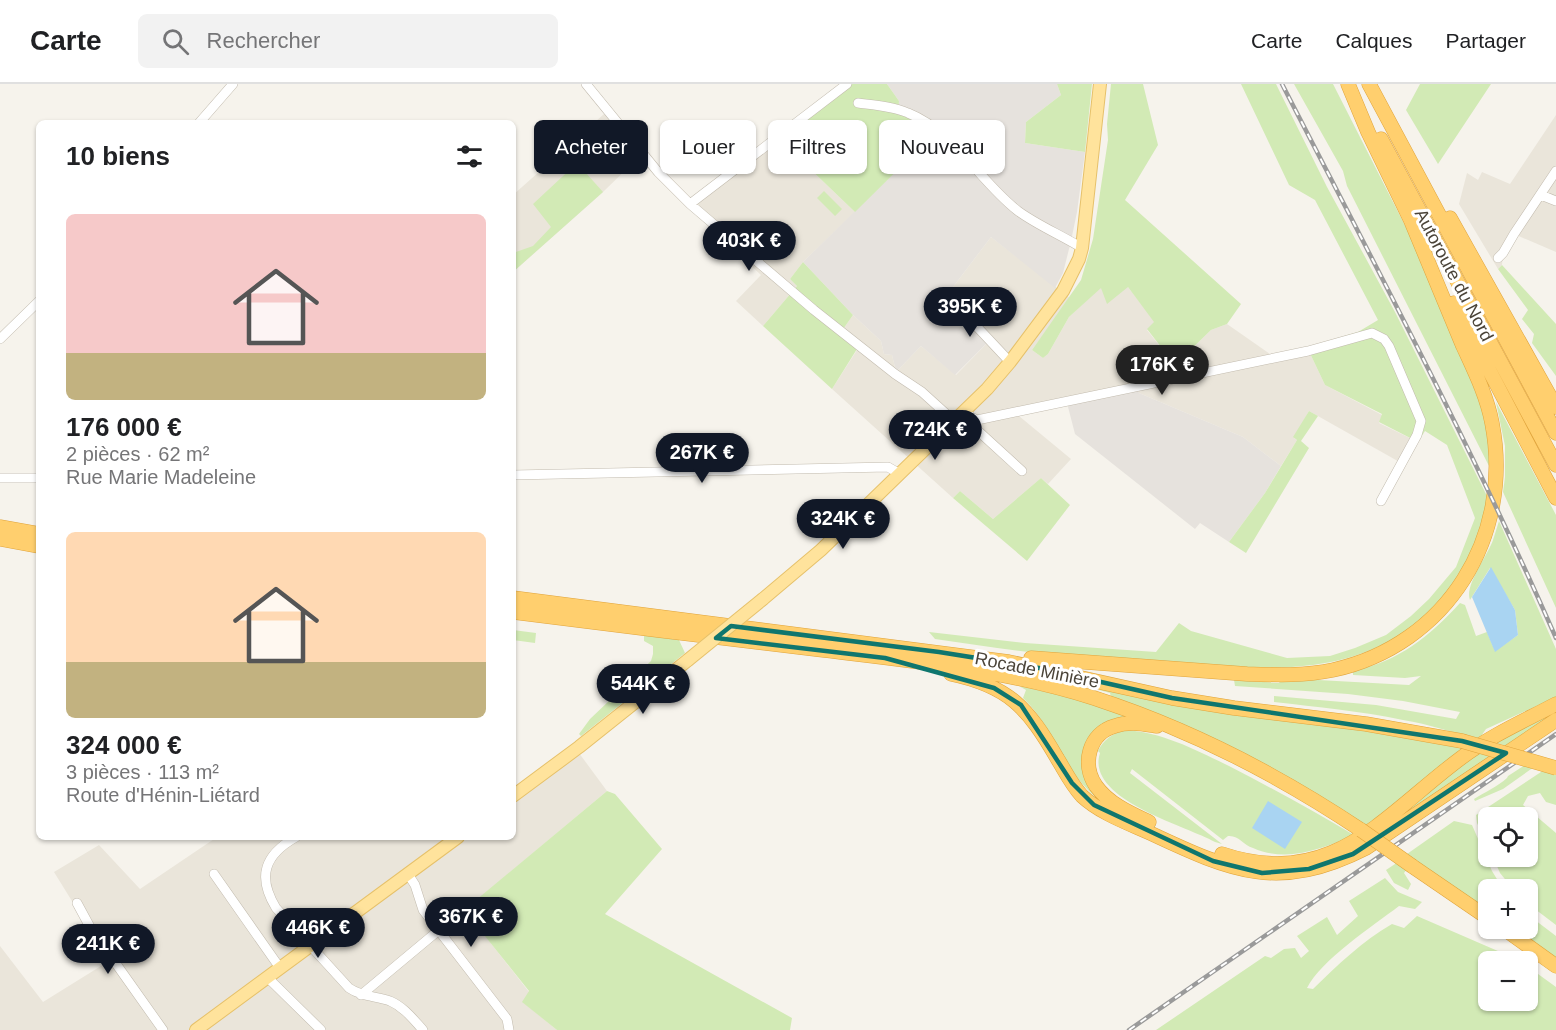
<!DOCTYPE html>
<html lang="fr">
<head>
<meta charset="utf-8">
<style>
  :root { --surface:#fff; --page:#f2f2f2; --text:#202124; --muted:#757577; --line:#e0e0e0; --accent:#111827 }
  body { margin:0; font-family:Helvetica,sans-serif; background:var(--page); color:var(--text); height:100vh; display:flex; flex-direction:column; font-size:22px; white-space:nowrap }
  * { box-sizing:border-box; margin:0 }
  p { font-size:20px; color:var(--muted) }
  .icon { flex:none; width:33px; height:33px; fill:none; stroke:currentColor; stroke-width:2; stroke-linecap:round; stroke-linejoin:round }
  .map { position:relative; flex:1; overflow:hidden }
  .sheet { position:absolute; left:36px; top:36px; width:480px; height:720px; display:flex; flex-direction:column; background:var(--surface); border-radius:9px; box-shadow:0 2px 4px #0004 }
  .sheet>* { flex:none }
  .banner { position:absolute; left:534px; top:36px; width:570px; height:54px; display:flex; gap:12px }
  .tools { position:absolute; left:1478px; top:723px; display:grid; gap:12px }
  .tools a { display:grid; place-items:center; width:60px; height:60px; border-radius:9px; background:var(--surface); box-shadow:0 2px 4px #0004; font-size:30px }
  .price { position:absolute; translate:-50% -51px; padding:0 14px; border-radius:21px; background:var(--accent); color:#fff; font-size:20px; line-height:39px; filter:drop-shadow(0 2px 3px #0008) }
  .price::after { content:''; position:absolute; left:50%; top:36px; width:18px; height:14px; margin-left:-9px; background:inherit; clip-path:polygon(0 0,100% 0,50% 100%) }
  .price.selected { background:#222; color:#fff }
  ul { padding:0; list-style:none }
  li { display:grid; align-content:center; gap:12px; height:318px; padding:0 30px }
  li span { display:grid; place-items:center; height:186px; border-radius:9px; color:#555 }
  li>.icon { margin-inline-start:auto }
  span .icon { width:108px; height:108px; fill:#fffc; stroke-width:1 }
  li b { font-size:26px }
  h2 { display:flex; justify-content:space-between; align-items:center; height:72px; padding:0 30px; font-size:26px }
  .chip { padding:0 21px; border-radius:9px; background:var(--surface); box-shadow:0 2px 4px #0004; font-size:21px; line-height:54px }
  .chip.selected { background:var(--accent); color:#fff }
  header { display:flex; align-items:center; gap:36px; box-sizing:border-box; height:84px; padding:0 30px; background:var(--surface); border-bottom:2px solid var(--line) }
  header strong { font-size:28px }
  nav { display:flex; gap:33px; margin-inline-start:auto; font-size:21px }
  .search { width:420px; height:54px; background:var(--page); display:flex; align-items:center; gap:15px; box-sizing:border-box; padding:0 21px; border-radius:9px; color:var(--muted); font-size:22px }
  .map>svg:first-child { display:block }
</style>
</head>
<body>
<header>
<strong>Carte</strong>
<div class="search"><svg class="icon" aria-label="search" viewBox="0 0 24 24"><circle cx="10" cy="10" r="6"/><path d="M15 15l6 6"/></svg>Rechercher</div>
<nav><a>Carte</a><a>Calques</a><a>Partager</a></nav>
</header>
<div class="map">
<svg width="1556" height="946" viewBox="0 0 1556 946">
  <rect width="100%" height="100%" fill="#f6f3ec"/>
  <!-- residential -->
  <path fill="#eae5da" d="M 604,30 L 639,73 L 603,108 L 513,188 L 513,111 Z
    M 1556,31 L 1556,168 L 1514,150 L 1503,169 L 1502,181 L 1498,185 L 1459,120 L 1467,89 L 1478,96 L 1482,88 L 1510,100 Z
    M 780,56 L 855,128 L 803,178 L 790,195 L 797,202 L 763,242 L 736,217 L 761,191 L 685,119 Z
    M 991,153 L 1070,214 L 1032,266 L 1043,274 L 1048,270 L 1069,233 L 1101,203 L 1128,203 L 1155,238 L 1147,246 L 1175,281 L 1211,246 L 1227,240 L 1270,270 L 1307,263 L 1325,301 L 1382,331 L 1379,339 L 1418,358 L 1403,380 L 1309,327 L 1294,354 L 1297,356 L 1281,382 L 1243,353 L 1139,309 L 1138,304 L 1019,332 L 1071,375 L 1048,400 L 1041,394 L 993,435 L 960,407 L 953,414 L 832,305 L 857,266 L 839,251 L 853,231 L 881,257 L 884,270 L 892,271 L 895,283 L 898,286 L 921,262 L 956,291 L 993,253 L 950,207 Z
    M 579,669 L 607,707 L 465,826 L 529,908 L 523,918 L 557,946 L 0,946 L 0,862 L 43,918 L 109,877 L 54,788 L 99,761 L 140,805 L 217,753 L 513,753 L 513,716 Z"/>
  <!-- industrial -->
  <path fill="#e6e2dd" d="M 887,0 L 1057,0 L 1061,11 L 1026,38 L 1025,59 L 1085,68 L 1077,128 L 1071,157 L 1063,189 L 1055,204 L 991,153 L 950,207 L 993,253 L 955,291 L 921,262 L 898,286 L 895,283 L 892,271 L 884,270 L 881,257 L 853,231 L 803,178 L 934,50 L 916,37 L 898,30 L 899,17 Z
    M 1137,304 L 1139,309 L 1243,353 L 1281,382 L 1265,409 L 1229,458 L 1200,439 L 1195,445 L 1075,350 L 1067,319 Z"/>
  <!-- green -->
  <path fill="#d2eab5" d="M 843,0 L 887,0 L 899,17 L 898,30 L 916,37 L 934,50 L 855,128 L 780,56 Z
    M 1057,0 L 1092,0 L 1085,68 L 1025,59 L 1026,38 L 1061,11 Z
    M 1111,0 L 1143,0 L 1158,61 L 1125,116 L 1241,220 L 1227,240 L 1211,246 L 1175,281 L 1147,245 L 1154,238 L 1128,203 L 1107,220 L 1101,204 L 1069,233 L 1048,270 L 1043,274 L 1032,266 L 1081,196 L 1093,155 L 1108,56 L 1107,40 Z
    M 1241,0 L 1276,0 L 1327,103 L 1395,228 L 1487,412 C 1484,447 1468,480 1447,507 C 1371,605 1255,584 1148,577 C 1108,574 1069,572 1029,568 C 998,565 966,559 935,555 L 929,548 L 1025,559 L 1156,568 L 1179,539 L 1191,547 L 1287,574 L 1330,572 L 1355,564 L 1386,551 L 1411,532 L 1429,515 L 1456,483 L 1475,434 L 1447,361 L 1425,347 L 1418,358 L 1379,338 L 1382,330 L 1325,301 L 1307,263 L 1358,248 L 1378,236 L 1315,116 L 1289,101 Z
    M 1294,0 L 1333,0 L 1422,175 L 1444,228 L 1483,327 L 1489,354 L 1489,382 L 1347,102 L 1343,87 Z
    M 1420,0 L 1491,0 L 1438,80 L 1406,26 Z
    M 577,79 L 603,108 L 513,188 L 513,169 L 533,162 L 551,143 L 533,120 Z
    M 824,107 L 842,125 L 835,132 L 817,114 Z
    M 803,178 L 853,231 L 839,251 L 857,265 L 832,305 L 763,242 L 797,202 L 790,195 Z
    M 1502,181 L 1556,240 L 1556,292 L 1532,259 L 1534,250 L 1522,235 L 1528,226 L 1498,185 Z
    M 1496,318 L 1556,431 L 1556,524 L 1503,408 L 1505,393 L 1505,362 Z
    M 1309,327 L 1318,332 L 1301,357 L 1309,364 L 1246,469 L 1229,458 L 1265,409 L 1297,356 L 1293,353 Z
    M 1041,394 L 1070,421 L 1027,477 L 953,414 L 960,407 L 993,435 Z
    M 1499,437 L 1556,565 L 1556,613 L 1486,645 L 1479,655 C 1453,649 1429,640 1403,636 C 1360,627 1317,623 1274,618 L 1274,612 L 1376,621 L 1456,635 L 1460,628 L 1403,617 L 1348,610 L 1235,602 L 1234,596 L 1279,599 L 1282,594 L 1409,601 L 1421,592 L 1405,594 L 1353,591 L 1353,587 C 1399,577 1429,553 1460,519 L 1465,521 L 1476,552 L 1487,548 L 1495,567 L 1518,551 L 1515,526 L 1490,484 L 1470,516 C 1464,502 1488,471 1493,456 C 1495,450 1497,443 1499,437 Z
    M 513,546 L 536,549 L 535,559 L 513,556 Z
    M 644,551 L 679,556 L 685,569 L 581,652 L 579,650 L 590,635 L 651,577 L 653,570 L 653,562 L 644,557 Z
    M 1019,602 L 1074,614 L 1130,632 L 1089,659 L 1104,719 C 1065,694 1056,645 1023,614 L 1026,606 Z
    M 1100,603 L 1365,644 L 1466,665 L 1455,674 L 1446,677 L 1367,742 L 1309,705 L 1246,670 L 1201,649 L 1111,613 L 1110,609 L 1099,606 Z
    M 1556,623 L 1556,629 L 1507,662 L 1492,658 Z
    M 1125,646 C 1162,648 1196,666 1229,682 C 1272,704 1313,727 1354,751 C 1322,765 1287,779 1253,764 C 1243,761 1239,751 1228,752 L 1223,756 L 1132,685 L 1130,689 L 1222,760 L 1215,758 C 1184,741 1085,715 1100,669 L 1098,667 C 1104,655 1112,650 1125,646 Z
    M 1476,667 L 1494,672 L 1379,750 Z
    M 1525,681 L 1534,683 L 1503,705 L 1475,717 L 1474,715 C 1485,708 1497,703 1507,694 L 1508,692 Z
    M 1544,686 L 1556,690 L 1556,721 L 1546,718 L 1540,709 L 1528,712 L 1523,721 L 1556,749 L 1556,841 L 1527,819 L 1527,806 L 1513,805 L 1500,789 L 1493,773 L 1527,772 L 1527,734 L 1488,734 L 1488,762 L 1477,739 L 1476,731 Z
    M 607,707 L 615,710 L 662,765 L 605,830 L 792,934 L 790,946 L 557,946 L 522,918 L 529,907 L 464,826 Z
    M 1454,737 L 1472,741 L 1492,787 L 1503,805 L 1488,806 L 1488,828 L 1407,770 Z
    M 1398,778 L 1407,785 L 1404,789 L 1411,800 L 1408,806 L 1394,799 L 1386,786 Z
    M 1385,794 L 1398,808 L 1422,818 L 1415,825 L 1399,822 C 1373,842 1321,876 1307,904 L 1313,905 C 1338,881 1362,857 1392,840 L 1404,844 L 1417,832 L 1521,877 L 1488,878 L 1488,916 L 1527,916 L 1527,882 L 1556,903 L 1556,946 L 1156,946 L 1265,872 L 1271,874 L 1284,865 L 1295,864 L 1301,874 L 1309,867 L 1297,852 L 1327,833 L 1337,851 L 1358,832 L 1349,817 Z
    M 1527,830 L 1556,852 L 1556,875 L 1512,845 L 1527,844 Z"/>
  <!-- water -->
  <path fill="#a9d4f2" d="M 1491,483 L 1515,526 L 1518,551 L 1495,568 L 1472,513 Z
    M 1268,717 L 1302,738 L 1285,765 L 1252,744 Z"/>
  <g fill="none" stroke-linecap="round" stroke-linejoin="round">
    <defs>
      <path id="minor" d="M 586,0 L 658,88 L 690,120 L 814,226 L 895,290 L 922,308 L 954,337
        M 858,19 C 874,21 892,22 908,29 C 955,48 979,97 1018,127 C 1037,141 1061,151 1082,164
        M 199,39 L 233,0
        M 1541,111 L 1556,117
        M 690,120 L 847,0
        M 1498,174 L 1503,169 L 1514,150 L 1556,87
        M 950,214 L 1010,278
        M 0,255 L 39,217
        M 965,327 L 971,333 L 977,336 L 1308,267 L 1372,249 L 1384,255 L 1389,262 L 1421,337 L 1417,351 L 1381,417
        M 973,335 L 976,345 L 1022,387
        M 513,391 L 888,383 L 900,390
        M 0,394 L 39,394
        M 296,753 C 264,771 257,793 276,824 L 349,904 C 362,913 376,912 390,917 C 404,923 413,935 423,946
        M 214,790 L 280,884
        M 408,790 L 415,801 L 423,826 L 507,935 L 509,946
        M 77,819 L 90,843 L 163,946
        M 267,893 L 321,946
        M 361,911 L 439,846"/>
      <path id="major" d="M 763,515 L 821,466 L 987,305 L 1010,278 L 1063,207 L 1079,175 L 1082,164 L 1100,0
        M 513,712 L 579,663 L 688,576
        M 196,946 L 458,753"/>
      <path id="highway" d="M 1348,0 L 1368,48 L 1413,141
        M 1369,0 L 1556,349
        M 1381,55 L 1556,381
        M 1450,134 L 1556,323
        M 1454,219 L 1556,414
        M 0,443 L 39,450
        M 0,455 L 39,462
        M 513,514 L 1009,578 L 1172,614 L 1234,624 L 1366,640 L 1462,657
        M 513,528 C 616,541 720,554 823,566 C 914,577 1006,586 1094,614 C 1190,645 1277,690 1361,746
        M 1031,574 L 1247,590 C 1276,591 1305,592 1333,586 C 1447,561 1514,452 1492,339 C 1487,312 1474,286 1463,262 C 1445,219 1427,176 1409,132
        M 951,590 C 1009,602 1028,624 1057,674 C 1065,687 1071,700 1082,712 C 1100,729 1128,739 1150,749 C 1233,788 1279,808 1366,764 L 1556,636
        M 1149,738 C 1130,729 1109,720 1096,702 C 1081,680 1089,649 1115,642 C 1129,637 1143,640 1157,642
        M 1222,770 C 1332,807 1383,732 1461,674 C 1490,652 1524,637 1556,620
        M 1412,782 L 1488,834
        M 1503,844 L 1556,882"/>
    </defs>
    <!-- minor casing -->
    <use href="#minor" stroke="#c2bbae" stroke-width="10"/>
    <!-- major casing -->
    <use href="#major" stroke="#e6c16a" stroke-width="14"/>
    <!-- highway casing -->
    <use href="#highway" stroke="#e0a43c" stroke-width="15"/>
    <!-- minor -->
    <use href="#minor" stroke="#fff" stroke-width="9"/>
    <!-- major -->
    <use href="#major" stroke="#ffe39c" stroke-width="12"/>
    <!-- highway -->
    <use href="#highway" stroke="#ffcf6e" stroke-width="14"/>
    <defs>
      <path id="rail" d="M 1282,0 C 1376,183 1473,365 1556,554
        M 1129,946 L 1556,650"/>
    </defs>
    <!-- rail casing -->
    <use href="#rail" stroke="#9a9a9a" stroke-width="4.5"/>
    <!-- rail -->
    <use href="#rail" stroke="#fff" stroke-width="2" stroke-dasharray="7" stroke-linecap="butt"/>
    <defs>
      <path id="major-bridge" d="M 688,576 L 763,515"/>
      <path id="highway-bridge" d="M 1462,657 L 1556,684
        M 1361,746 L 1412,782"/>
    </defs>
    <!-- major-bridge casing -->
    <use href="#major-bridge" stroke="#e6c16a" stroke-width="14" stroke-linecap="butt"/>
    <!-- highway-bridge casing -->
    <use href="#highway-bridge" stroke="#e0a43c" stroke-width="15" stroke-linecap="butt"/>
    <!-- major-bridge -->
    <use href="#major-bridge" stroke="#ffe39c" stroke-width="12"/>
    <!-- highway-bridge -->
    <use href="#highway-bridge" stroke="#ffcf6e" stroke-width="14"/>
  </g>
  <!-- marked area -->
  <path fill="none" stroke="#0f766e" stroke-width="4.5" stroke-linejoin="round" d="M 731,542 L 939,568 L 1039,584 L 1172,614 L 1462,657 L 1506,669 L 1353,770 L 1309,785 L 1262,789 L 1213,777 L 1094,721 L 1072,699 L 1021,621 L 994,604 L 885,574 L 716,554 Z"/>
  <g text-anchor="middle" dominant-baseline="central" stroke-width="6" stroke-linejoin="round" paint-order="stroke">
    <!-- street labels -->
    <g font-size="18" fill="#4b4439" stroke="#fff">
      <text transform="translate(1454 191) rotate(62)">Autoroute du Nord</text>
      <text transform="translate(1037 586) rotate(11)">Rocade Minière</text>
    </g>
  </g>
</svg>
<div class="tools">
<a><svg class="icon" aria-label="locate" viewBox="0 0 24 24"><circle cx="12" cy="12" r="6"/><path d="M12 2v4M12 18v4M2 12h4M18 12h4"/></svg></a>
<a>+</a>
<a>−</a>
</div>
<b class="price" style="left:749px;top:188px">403K €</b>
<b class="price" style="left:970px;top:254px">395K €</b>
<b class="price selected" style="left:1162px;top:312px">176K €</b>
<b class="price" style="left:935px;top:377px">724K €</b>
<b class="price" style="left:702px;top:400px">267K €</b>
<b class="price" style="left:843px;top:466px">324K €</b>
<b class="price" style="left:643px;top:631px">544K €</b>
<b class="price" style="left:471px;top:864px">367K €</b>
<b class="price" style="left:318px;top:875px">446K €</b>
<b class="price" style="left:108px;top:891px">241K €</b>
<div class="banner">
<a class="chip selected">Acheter</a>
<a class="chip">Louer</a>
<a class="chip">Filtres</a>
<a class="chip">Nouveau</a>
</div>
<section class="sheet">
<h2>10 biens<svg class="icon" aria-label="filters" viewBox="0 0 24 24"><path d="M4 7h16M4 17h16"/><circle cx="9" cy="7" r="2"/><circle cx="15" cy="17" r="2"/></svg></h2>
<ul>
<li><span style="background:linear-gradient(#f6c9c9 75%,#c2b280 0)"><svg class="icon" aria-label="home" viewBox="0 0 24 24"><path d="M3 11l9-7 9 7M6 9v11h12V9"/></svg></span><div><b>176 000 €</b><p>2 pièces · 62 m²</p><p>Rue Marie Madeleine</p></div></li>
<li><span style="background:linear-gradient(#ffd9b3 70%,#c2b280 0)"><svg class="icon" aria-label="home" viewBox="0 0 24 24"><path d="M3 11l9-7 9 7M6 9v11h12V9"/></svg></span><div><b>324 000 €</b><p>3 pièces · 113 m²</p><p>Route d'Hénin-Liétard</p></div></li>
</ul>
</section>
</div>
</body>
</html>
